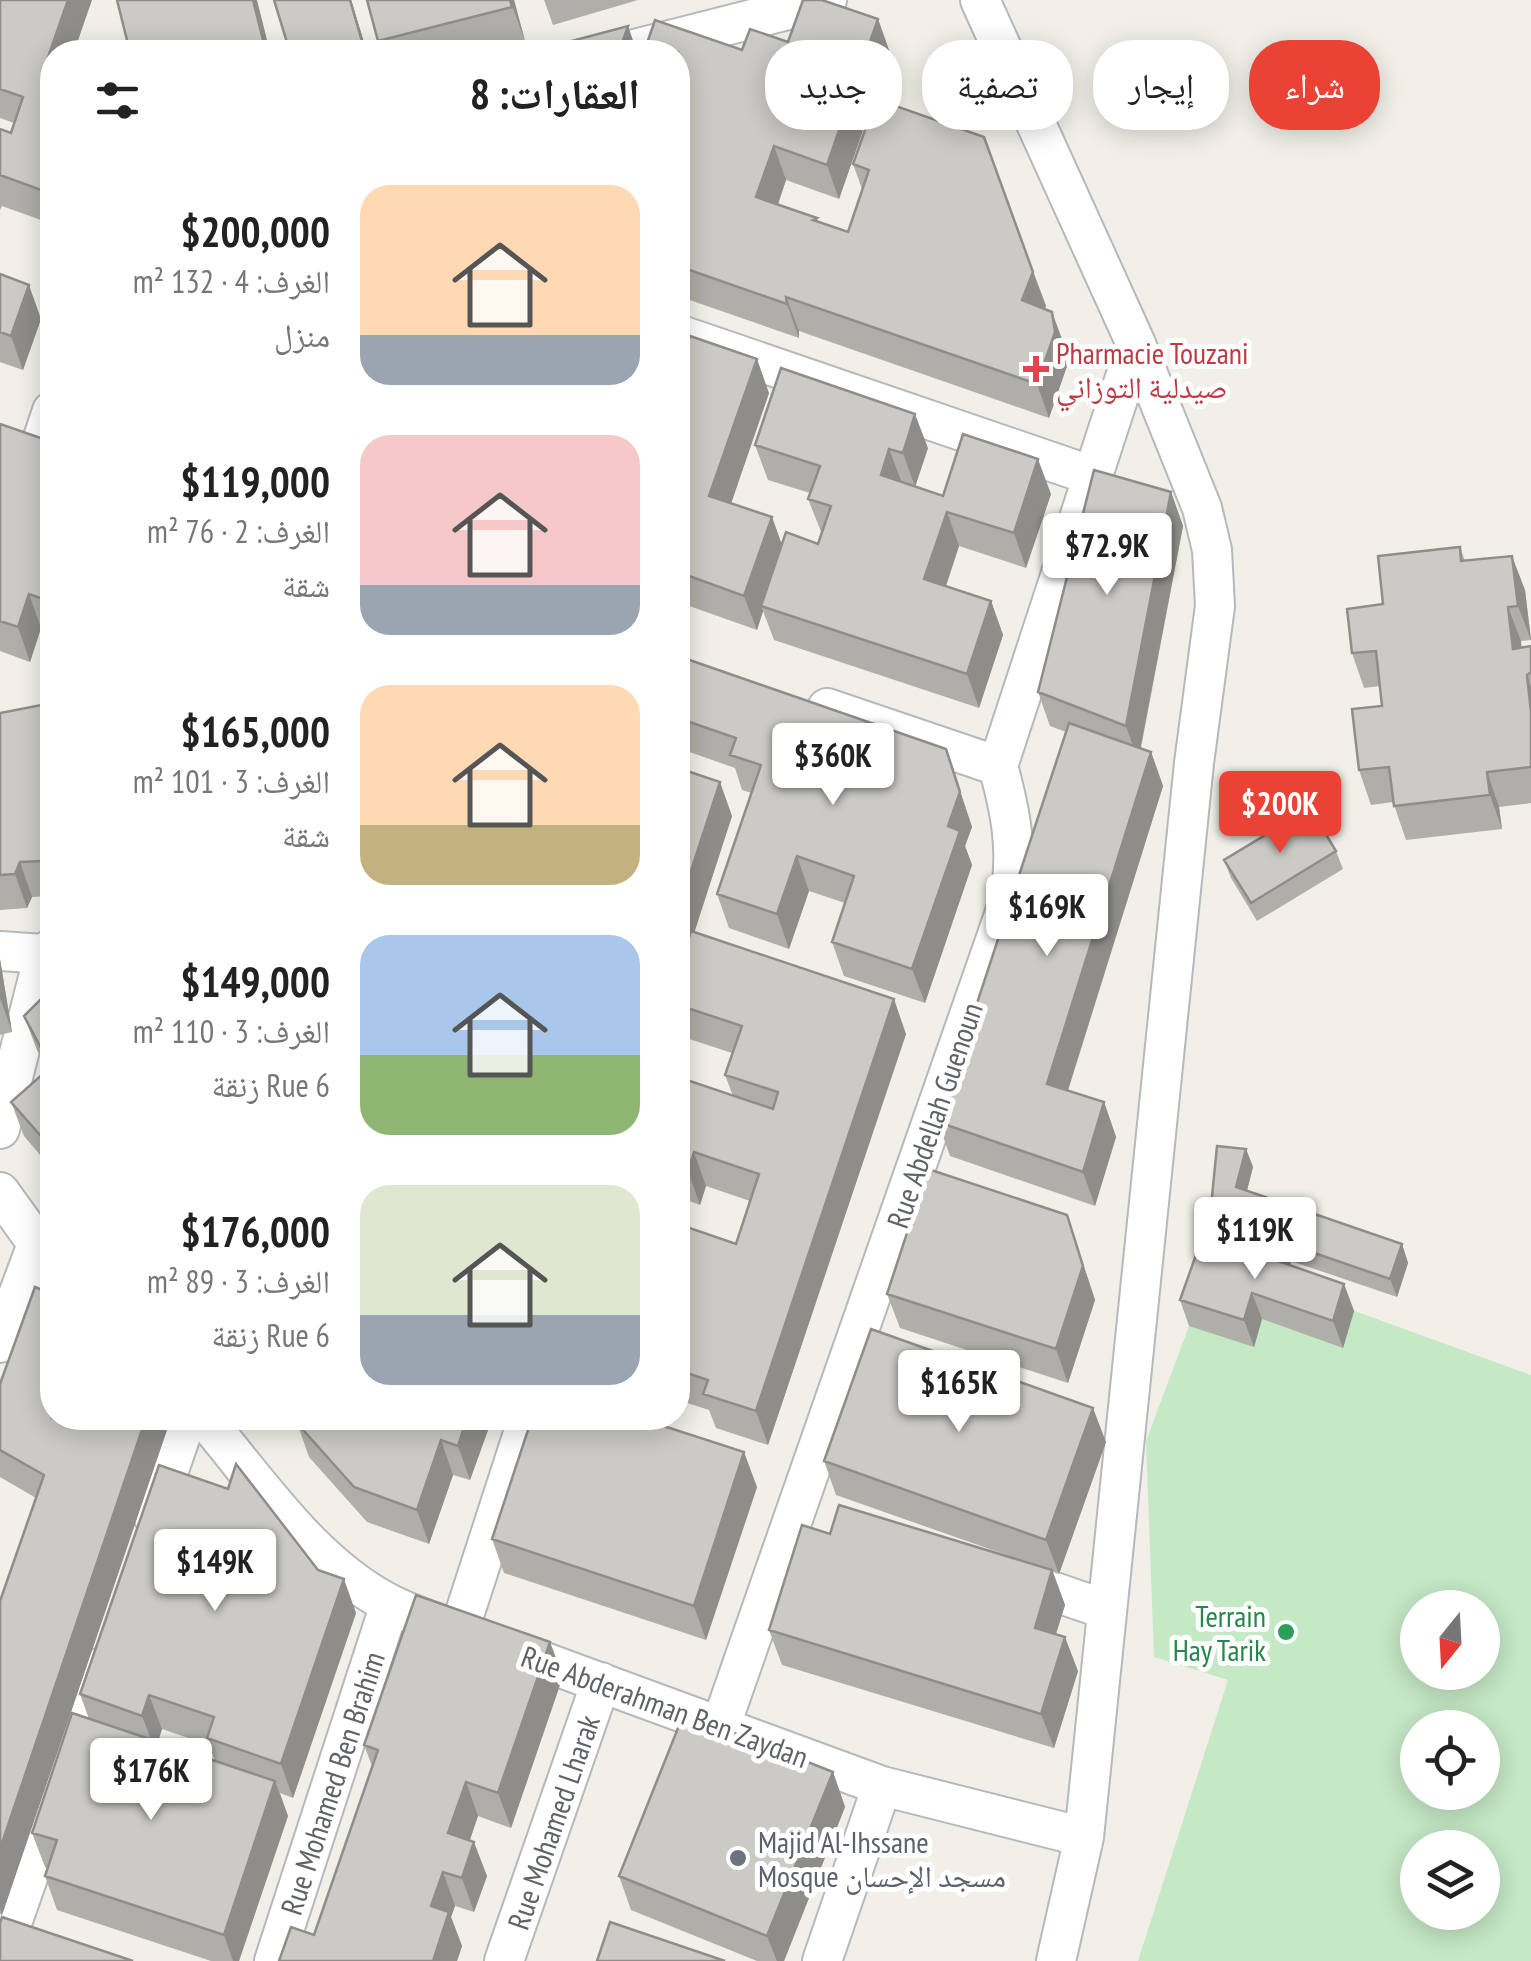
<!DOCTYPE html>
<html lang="ar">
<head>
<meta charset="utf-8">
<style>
  :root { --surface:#fff; --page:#f6f6f6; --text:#222; --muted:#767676; --accent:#ea4335 }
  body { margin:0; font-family:"PT Sans Narrow","Noto Naskh Arabic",sans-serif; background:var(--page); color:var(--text); direction:rtl; height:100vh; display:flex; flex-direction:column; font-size:38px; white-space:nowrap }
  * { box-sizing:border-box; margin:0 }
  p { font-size:32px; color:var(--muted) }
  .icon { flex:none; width:55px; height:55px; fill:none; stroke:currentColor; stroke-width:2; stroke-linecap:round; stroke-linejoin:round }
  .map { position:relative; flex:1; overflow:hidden; direction:ltr }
  .details { position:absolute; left:40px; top:40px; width:650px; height:1390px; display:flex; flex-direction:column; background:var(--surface); border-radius:40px; box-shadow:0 5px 25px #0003; direction:rtl }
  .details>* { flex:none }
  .banner { position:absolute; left:720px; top:40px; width:660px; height:90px; direction:rtl; display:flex; gap:20px }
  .needle { width:65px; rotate:198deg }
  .fabs { position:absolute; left:1400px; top:1590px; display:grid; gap:20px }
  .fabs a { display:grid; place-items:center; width:100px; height:100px; border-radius:50%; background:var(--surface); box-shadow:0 5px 25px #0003; font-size:50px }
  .price { position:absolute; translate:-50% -85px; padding:0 22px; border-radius:10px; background:#fff; color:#222; font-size:32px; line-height:65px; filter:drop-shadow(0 2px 5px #0008) }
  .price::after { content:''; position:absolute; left:50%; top:60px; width:30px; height:22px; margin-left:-15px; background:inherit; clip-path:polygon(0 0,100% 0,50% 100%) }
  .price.selected { background:var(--accent); color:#fff }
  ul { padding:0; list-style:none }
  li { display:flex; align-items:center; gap:30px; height:250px; padding:0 50px }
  li span { display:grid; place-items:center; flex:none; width:280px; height:200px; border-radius:30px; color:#555 }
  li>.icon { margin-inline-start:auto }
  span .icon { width:120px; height:120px; fill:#fffc; stroke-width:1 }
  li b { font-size:42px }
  h2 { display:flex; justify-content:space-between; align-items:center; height:120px; padding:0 50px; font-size:42px }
  .chip { padding:0 35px; border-radius:40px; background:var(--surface); box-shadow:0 5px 25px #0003; font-size:35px; line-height:90px }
  .chip.selected { background:var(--accent); color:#fff }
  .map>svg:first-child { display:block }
</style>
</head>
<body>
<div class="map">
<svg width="1531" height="1961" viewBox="0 0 1531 1961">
  <rect width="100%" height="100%" fill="#f1efe8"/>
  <!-- green -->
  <path fill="#c5e8c5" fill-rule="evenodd" d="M 1214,1260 L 1531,1375 L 1531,1961 L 1138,1961 L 1228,1680 L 1154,1657 L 1146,1441 ZM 1418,1608 L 1482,1608 L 1482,1672 L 1418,1672 ZM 1418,1728 L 1482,1728 L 1482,1792 L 1418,1792 ZM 1418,1848 L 1482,1848 L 1482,1912 L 1418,1912 Z"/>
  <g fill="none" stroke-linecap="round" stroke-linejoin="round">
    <defs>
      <path id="street" d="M 980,0 L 1136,344 L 1202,508 L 1212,550 L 1215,606 L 1194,763 L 1084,1837 L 1056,1961
        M 623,52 L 827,0
        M 678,334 L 1090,475
        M 39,450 L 52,411
        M 827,708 L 998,766
        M 0,951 L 44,954 L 52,963
        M 0,1129 L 44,954 L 52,948
        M 0,1192 L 52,1264
        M 0,1343 L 36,1247
        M 204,1418 C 259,1483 312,1564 390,1604 C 411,1615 434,1622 456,1630
        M 153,1516 L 187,1418
        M 1014,1578 L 1107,1610
        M 459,1631 L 528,1418
        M 512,1650 L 882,1786 L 1084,1837
        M 721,1725 L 1010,898 C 1018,850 1011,813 998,766 L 1136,344
        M 0,1957 L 102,1667
        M 274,1961 L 390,1604
        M 504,1961 L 601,1682
        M 822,1961 L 882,1786"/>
    </defs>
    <!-- street casing -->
    <use href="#street" stroke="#b5b8bc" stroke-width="42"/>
    <!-- street -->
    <use href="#street" stroke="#fff" stroke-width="38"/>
  </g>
  <!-- wall -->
  <path fill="#afaea9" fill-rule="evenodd" d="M 0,0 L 52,52 L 52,224 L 2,206 L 0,210 L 0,129 L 11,133 L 14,123 L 0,118 Z
    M 274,0 L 351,0 L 367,52 L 290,52 Z
    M 367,0 L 514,0 L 525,41 L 480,52 L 382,52 Z
    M 544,0 L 638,0 L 553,25 Z
    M 878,19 L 890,53 L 839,199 L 786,180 L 778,205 L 817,218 L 818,221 L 848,232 L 862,189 L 853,164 L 984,137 L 1046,306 L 1044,309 L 1065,347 L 1067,366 L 1049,418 L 799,331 L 799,338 L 678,296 L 678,52 L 742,50 L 788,42 Z
    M 0,274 L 41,319 L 23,370 L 0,362 Z
    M 678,373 L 769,393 L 731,503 L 772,517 L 782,545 L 818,544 L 822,534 L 808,499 L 810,493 L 768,480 L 755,445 L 928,448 L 915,487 L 943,496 L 1051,494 L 1026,568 L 959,546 L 946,586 L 991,601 L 1003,635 L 979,708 L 774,640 L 763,611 L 757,630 L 678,602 Z
    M 0,424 L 52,442 L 52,632 L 41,628 L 30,662 L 0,651 Z
    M 1171,492 L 1183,526 L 1141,748 L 1151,752 L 1163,786 L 1068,1091 L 1104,1102 L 1116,1137 L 1095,1206 L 950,1156 L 938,1122 L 1066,732 L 1050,726 L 1038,692 Z
    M 1460,547 L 1465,561 L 1525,590 L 1531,640 L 1521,641 L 1521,647 L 1531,647 L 1531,803 L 1499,807 L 1502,829 L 1406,840 L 1393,802 L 1371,805 L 1359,770 L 1382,706 L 1380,686 L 1364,688 L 1352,653 Z
    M 678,656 L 946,749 L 972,827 L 965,846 L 972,865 L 925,1003 L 844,976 L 832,942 L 845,903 L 809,891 L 789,949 L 729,928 L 717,894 L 752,793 L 742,790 L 735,768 L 678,748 Z
    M 52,703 L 52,901 L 51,896 L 32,897 L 27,908 L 0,910 L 0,713 Z
    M 678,764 L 679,768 L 732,816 L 694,932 L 906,1034 L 768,1445 L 716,1428 L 709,1410 L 678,1400 L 678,1224 L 736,1244 L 750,1201 L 706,1186 L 700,1205 L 678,1197 L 678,1077 L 733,1096 L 725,1075 L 732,1053 L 680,1036 L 678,1028 Z
    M 1336,851 L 1343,869 L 1257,921 L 1231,878 L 1224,860 Z
    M 0,959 L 12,1032 L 0,1035 Z
    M 52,988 L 52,1169 L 24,1136 L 11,1102 L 47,1070 L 37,1050 L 24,1016 Z
    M 1246,1149 L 1253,1167 L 1247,1191 L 1402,1244 L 1408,1263 L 1397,1297 L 1291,1261 L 1290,1265 L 1344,1284 L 1354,1311 L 1343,1348 L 1262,1319 L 1254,1347 L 1189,1326 L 1180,1300 Z
    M 1067,1215 L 1095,1300 L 1068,1383 L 900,1328 L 887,1294 Z
    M 0,1384 L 52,1418 L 171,1418 L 2,1915 L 0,1914 L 0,1601 L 36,1498 L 0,1477 Z
    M 299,1418 L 483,1418 L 488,1430 L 470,1480 L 453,1475 L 429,1544 L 367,1522 L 309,1457 L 297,1423 Z
    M 1106,1442 L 1059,1574 L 1053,1572 L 1065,1605 L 1056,1634 L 1078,1671 L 1054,1748 L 782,1665 L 769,1630 L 1029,1563 L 836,1495 L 824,1461 Z
    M 757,1487 L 706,1640 L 504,1573 L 492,1539 Z
    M 318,1570 L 356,1613 L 293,1798 L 280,1793 L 288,1816 L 239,1961 L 211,1961 L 57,1910 L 45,1876 L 47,1868 L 45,1867 L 32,1833 L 89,1719 L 80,1694 ZM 162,1729 L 209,1745 L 215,1761 L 158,1742 Z
    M 563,1676 L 511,1828 L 478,1816 L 470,1840 L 487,1876 L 474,1912 L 455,1906 L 451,1917 L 462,1946 L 457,1961 L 279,1961 L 314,1935 L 372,1766 L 364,1745 Z
    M 833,1772 L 845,1807 L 784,1961 L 757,1961 L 631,1910 L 619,1876 Z"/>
  <!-- shaded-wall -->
  <path fill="#8f8d8a" d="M 68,0 L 92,0 L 74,52 L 52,52 L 52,82 L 46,63 Z
    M 253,0 L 257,0 L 270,52 L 266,52 Z
    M 350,0 L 351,0 L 367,52 L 365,52 Z
    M 510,0 L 514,0 L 525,41 Z
    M 878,19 L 890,53 L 839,199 L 827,165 Z
    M 628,26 L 637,52 L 619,52 Z
    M 774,146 L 786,180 L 768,232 L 756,197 Z
    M 1033,272 L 1046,306 L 1035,335 L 1022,300 Z
    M 29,285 L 41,319 L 23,370 L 11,336 Z
    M 786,297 L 799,331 L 799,338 L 787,304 Z
    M 1052,312 L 1065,347 L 1067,366 L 1049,418 L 1037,384 Z
    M 678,349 L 681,359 L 678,370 Z
    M 757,359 L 769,393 L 722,530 L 709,496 Z
    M 915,414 L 928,448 L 915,487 L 903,453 Z
    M 889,449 L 902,483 L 881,475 Z
    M 1038,459 L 1051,494 L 1026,568 L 1014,533 Z
    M 1171,492 L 1183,526 L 1138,760 L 1126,726 Z
    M 947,512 L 959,546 L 937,613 L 924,579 Z
    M 772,517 L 784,551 L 761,606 L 763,611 L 757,630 L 744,596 Z
    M 1512,556 L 1525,590 L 1531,640 L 1518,606 Z
    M 29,594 L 41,628 L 30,662 L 18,627 Z
    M 991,601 L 1003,635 L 979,708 L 967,674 Z
    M 1508,607 L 1521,641 L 1525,683 L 1513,649 Z
    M 1527,675 L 1531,687 L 1531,712 Z
    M 946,749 L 972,827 L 965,846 L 972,865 L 925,1003 L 912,969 L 948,826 Z
    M 1151,752 L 1163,786 L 1059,1118 L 1047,1084 Z
    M 1487,772 L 1499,807 L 1502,829 L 1490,795 Z
    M 720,782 L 732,816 L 678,983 L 678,911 Z
    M 797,856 L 809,891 L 789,949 L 777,914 Z
    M 20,862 L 32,897 L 27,908 L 15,874 Z
    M 0,959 L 12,1032 L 0,998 Z
    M 894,999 L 906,1034 L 768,1445 L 756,1411 Z
    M 1104,1102 L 1116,1137 L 1095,1206 L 1083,1172 Z
    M 52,1125 L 52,1168 L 40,1135 Z
    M 1246,1149 L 1253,1167 L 1243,1205 L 1236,1187 Z
    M 694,1152 L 706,1186 L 700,1205 L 688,1171 Z
    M 1067,1215 L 1095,1300 L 1068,1383 L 1056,1349 Z
    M 1285,1243 L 1291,1261 L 1286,1286 L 1280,1268 Z
    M 1402,1244 L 1408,1263 L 1397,1297 L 1390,1279 Z
    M 1344,1284 L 1354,1311 L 1343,1348 L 1333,1321 Z
    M 1252,1293 L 1262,1319 L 1254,1347 L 1244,1320 Z
    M 1093,1408 L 1106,1442 L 1059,1574 L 1046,1540 Z
    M 146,1418 L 171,1418 L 2,1915 L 0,1909 L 0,1849 Z
    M 466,1418 L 483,1418 L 488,1430 L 470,1480 L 458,1446 Z
    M 441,1440 L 453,1475 L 429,1544 L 417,1510 Z
    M 744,1452 L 757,1487 L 706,1640 L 694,1606 Z
    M 1052,1570 L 1065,1605 L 1047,1662 L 1035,1628 Z
    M 344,1579 L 356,1613 L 293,1798 L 281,1764 Z
    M 1065,1637 L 1078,1671 L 1054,1748 L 1041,1714 Z
    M 550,1642 L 563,1676 L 511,1828 L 498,1793 Z
    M 149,1695 L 162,1729 L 155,1750 L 142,1716 Z
    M 833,1772 L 845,1807 L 784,1961 L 777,1961 L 767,1936 Z
    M 275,1781 L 288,1816 L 239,1961 L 233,1961 L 224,1935 Z
    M 466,1782 L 478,1816 L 460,1868 L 448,1833 Z
    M 474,1842 L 487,1876 L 474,1912 L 462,1878 Z
    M 443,1872 L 455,1906 L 451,1917 L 462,1946 L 457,1961 L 432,1961 L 431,1906 Z"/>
  <!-- building -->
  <path fill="#cccac5" stroke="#8f8d8a" stroke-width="2.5" d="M 0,0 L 68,0 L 46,63 L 52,65 L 52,194 L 0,175 L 0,129 L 11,133 L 23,97 L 0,89 Z
    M 117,0 L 253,0 L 266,52 L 130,52 Z
    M 274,0 L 350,0 L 363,45 L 336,52 L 290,52 Z
    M 367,0 L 510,0 L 512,7 L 378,41 Z
    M 803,0 L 822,0 L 878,19 L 827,165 L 774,146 L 756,197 L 817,218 L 813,220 L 848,232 L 869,170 L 853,164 L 876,99 L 984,137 L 1033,272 L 1022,300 L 1052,312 L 1055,332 L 1037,384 L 786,297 L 787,304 L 678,266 L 678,52 L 644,52 L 655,20 L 742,50 L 750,29 L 788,42 Z
    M 628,26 L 619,52 L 547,52 L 549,47 Z
    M 0,274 L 29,285 L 11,336 L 0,332 Z
    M 690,336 L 757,359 L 709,496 L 772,517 L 744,596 L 678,572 L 678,373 Z
    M 781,368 L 915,414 L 903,453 L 889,449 L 881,475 L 943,496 L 963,434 L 1038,459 L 1014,533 L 947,512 L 924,579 L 991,601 L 967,674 L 761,606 L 786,532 L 818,544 L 831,506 L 808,499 L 820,466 L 755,445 Z
    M 0,424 L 52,442 L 52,602 L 29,594 L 18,627 L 0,621 Z
    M 1094,470 L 1171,492 L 1126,726 L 1038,692 Z
    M 1460,547 L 1461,561 L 1512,556 L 1518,606 L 1508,607 L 1513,649 L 1531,646 L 1531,672 L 1527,675 L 1531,712 L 1531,767 L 1487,772 L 1490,795 L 1394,806 L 1389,767 L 1359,770 L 1352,709 L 1382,706 L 1376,651 L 1352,653 L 1347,609 L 1383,604 L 1378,556 Z
    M 678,656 L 946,749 L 960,792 L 948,826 L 960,831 L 912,969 L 832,942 L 854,876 L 797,856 L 777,914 L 717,894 L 761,765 L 730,755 L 736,738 L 678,718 Z
    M 52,703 L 52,872 L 42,872 L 42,861 L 20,862 L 15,874 L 0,875 L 0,713 Z
    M 1069,723 L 1151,752 L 1047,1084 L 1104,1102 L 1083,1172 L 938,1122 Z
    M 678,768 L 720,782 L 678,911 Z
    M 1310,808 L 1336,851 L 1251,903 L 1224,860 Z
    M 691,931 L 894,999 L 756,1411 L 703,1394 L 708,1380 L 678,1370 L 678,1224 L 736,1244 L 759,1174 L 694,1152 L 688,1171 L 678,1167 L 678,1077 L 773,1109 L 778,1092 L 725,1075 L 742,1026 L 678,1005 L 678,973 Z
    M 52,988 L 52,1125 L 40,1135 L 11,1102 L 51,1067 L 24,1016 Z
    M 1217,1146 L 1246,1149 L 1236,1187 L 1402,1244 L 1390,1279 L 1285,1243 L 1281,1262 L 1208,1237 Z
    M 928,1169 L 1067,1215 L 1083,1266 L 1056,1349 L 887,1294 Z
    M 1203,1235 L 1344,1284 L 1333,1321 L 1252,1293 L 1244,1320 L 1180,1300 Z
    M 35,1287 L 52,1294 L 52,1418 L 146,1418 L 0,1849 L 0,1601 L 44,1475 L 0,1450 L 0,1384 Z
    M 871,1329 L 1093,1408 L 1046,1540 L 824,1461 Z
    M 299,1418 L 467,1418 L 458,1446 L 441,1440 L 417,1510 L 354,1487 L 297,1423 Z
    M 532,1418 L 639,1418 L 744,1452 L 694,1606 L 492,1539 Z
    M 236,1464 L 318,1570 L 344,1579 L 281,1764 L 207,1738 L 214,1717 L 149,1695 L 142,1716 L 80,1694 L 159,1465 L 228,1489 Z
    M 839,1505 L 1052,1570 L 1035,1628 L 1065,1637 L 1041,1714 L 769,1630 L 802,1525 L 830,1534 Z
    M 416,1595 L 550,1642 L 498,1793 L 466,1782 L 448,1833 L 474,1842 L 462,1878 L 443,1872 L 431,1906 L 449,1912 L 433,1961 L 279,1961 L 291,1927 L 314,1935 L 378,1750 L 364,1745 Z
    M 72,1713 L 275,1781 L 224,1935 L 45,1876 L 57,1840 L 32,1833 Z
    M 684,1713 L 833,1772 L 767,1936 L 619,1876 Z
    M 2,1917 L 133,1961 L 0,1961 L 0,1923 Z
    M 610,1922 L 725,1961 L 597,1961 Z"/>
  <!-- markers -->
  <path fill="#e0444e" stroke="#fff" stroke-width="4" d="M1031 354h10v10h10v10h-10v10h-10v-10h-10v-10h10z"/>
  <circle fill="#2e9e5b" stroke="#fff" stroke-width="4" cx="1286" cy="1632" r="10"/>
  <circle fill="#6b7280" stroke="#fff" stroke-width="4" cx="738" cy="1858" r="10"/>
  <g text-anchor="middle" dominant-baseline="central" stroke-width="10" stroke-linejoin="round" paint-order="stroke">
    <!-- health labels -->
    <g font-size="30" fill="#be3a42" stroke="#fff" text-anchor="start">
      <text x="1056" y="352">Pharmacie Touzani<tspan x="1056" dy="34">صيدلية التوزاني</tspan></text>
    </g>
    <!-- street labels -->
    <g font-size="30" fill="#5f6368" stroke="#fff">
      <text transform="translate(934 1115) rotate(-71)">Rue Abdellah Guenoun</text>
      <text transform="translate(665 1706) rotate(20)">Rue Abderahman Ben Zaydan</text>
      <text transform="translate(332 1783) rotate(-72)">Rue Mohamed Ben Brahim</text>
      <text transform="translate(553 1822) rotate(-71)">Rue Mohamed Lharak</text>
    </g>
    <!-- leisure labels -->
    <g font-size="30" fill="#27864d" stroke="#fff" text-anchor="end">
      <text x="1266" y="1615">Terrain<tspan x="1266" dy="34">Hay Tarik</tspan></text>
    </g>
    <!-- worship labels -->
    <g font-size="30" fill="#5b616d" stroke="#fff" text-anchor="start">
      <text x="758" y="1841">Majid Al-Ihssane<tspan x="758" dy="34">Mosque مسجد الإحسان</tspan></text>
    </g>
  </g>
</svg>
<div class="fabs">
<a><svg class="needle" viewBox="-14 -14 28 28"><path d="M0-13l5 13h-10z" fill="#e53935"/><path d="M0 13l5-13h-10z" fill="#767676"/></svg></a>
<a><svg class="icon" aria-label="locate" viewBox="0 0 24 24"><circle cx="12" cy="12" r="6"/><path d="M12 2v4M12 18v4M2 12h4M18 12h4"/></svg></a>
<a><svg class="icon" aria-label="layers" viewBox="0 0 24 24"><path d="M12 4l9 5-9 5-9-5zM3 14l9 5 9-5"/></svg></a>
</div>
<b class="price" style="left:1107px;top:598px">$72.9K</b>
<b class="price" style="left:833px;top:808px">$360K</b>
<b class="price selected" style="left:1280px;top:856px">$200K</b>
<b class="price" style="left:1047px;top:959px">$169K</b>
<b class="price" style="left:1255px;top:1282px">$119K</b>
<b class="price" style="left:959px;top:1435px">$165K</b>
<b class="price" style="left:215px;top:1614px">$149K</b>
<b class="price" style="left:151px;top:1823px">$176K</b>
<div class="banner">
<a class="chip selected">شراء</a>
<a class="chip">إيجار</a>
<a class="chip">تصفية</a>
<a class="chip">جديد</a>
</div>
<section class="details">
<h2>العقارات: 8<svg class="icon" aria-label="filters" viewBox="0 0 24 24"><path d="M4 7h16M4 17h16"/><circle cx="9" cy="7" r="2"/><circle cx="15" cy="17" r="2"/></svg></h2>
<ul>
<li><span style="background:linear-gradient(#ffd9b3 75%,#9aa5b1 0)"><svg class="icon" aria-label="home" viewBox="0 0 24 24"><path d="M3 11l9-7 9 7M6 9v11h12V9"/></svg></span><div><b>$200,000</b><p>الغرف: 4 · 132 m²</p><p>منزل</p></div></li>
<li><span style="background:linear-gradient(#f6c9c9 75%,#9aa5b1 0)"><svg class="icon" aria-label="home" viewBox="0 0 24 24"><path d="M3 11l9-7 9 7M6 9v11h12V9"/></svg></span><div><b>$119,000</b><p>الغرف: 2 · 76 m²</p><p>شقة</p></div></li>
<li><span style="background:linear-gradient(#ffd9b3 70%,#c2b280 0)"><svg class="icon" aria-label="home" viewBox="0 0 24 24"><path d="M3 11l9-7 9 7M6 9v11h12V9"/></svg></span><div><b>$165,000</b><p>الغرف: 3 · 101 m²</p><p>شقة</p></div></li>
<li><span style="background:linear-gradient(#a9c7e8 60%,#8fb573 0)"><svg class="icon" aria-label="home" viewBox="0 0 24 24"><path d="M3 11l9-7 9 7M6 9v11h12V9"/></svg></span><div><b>$149,000</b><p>الغرف: 3 · 110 m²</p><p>Rue 6 زنقة</p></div></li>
<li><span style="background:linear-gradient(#dfe7d0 65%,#9aa5b1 0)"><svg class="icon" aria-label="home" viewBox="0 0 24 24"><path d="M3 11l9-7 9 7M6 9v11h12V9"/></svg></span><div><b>$176,000</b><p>الغرف: 3 · 89 m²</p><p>Rue 6 زنقة</p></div></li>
</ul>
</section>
</div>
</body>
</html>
